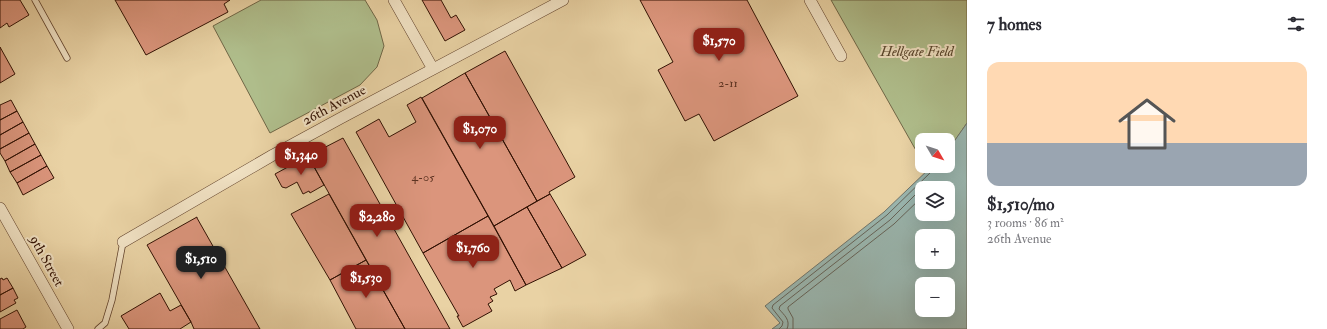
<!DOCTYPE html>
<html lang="en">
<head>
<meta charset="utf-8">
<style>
  :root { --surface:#fff; --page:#f2f2f3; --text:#2b2b33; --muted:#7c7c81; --line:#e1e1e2; --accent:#8f2418 }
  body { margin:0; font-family:"IM FELL Double Pica",serif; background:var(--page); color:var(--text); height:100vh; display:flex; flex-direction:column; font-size:15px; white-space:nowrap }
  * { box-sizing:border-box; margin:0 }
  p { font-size:13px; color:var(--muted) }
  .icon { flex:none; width:22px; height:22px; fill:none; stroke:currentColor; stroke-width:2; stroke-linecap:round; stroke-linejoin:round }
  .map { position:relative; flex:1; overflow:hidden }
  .panel { display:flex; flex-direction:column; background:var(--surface); width:360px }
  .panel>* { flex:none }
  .needle { width:26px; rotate:129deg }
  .tools { position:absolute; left:915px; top:133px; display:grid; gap:8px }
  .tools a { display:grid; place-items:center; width:40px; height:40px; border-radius:8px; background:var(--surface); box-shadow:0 4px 16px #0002; font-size:20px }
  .price { position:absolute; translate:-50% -34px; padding:0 9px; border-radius:8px; background:var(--accent); color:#fff; font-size:13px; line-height:26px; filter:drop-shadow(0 1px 2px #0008) }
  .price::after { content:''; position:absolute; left:50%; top:24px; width:12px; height:9px; margin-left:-6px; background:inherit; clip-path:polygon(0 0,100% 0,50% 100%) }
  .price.selected { background:#222; color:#fff }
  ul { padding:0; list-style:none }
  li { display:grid; align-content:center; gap:8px; height:212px; padding:0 20px }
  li+li { border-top:1px solid var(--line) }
  li span { display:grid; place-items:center; height:124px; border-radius:12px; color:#555 }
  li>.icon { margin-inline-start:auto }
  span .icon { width:72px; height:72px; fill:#fffc; stroke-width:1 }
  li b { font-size:17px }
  h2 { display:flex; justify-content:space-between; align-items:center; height:48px; padding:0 20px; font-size:17px }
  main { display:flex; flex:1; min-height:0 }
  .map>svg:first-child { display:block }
</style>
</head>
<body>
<main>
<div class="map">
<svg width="967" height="329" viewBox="0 0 967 329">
  <rect width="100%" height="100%" fill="#e9d2a4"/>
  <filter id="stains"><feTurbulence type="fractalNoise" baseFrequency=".005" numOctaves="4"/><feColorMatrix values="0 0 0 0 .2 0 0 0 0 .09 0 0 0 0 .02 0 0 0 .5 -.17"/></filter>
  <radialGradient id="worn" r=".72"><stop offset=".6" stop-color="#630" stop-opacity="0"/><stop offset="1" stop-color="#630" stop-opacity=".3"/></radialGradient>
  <!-- green -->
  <path fill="#afbd8b" stroke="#706747" d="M 261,0 L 365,0 L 377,20 L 384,46 L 377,67 L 360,85 L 270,133 L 213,26 Z
    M 831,0 L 967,0 L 967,123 L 949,149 L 948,149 L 948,140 L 922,140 L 922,161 Z"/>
  <!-- water -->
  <path fill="#9ab6af" stroke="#70746a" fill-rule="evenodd" d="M 967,123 L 967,329 L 772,329 L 780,323 L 765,306 L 884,212 L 932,166 L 948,166 L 948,150 ZM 922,188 L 948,188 L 948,214 L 922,214 ZM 922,236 L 948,236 L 948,262 L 922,262 ZM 922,284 L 948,284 L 948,310 L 922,310 Z"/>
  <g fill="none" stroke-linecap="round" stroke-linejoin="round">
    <!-- shore -->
    <path stroke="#666459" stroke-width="1" d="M 779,329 L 782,326 L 783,322 L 772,308 L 773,305 L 887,215 L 933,170 L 934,166
      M 787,329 C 791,320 784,315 779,309 L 780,306 L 890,220 L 922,188
      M 793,329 L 793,318 L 788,309 L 788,307 L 894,224 L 922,197"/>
  </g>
  <!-- building -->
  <path fill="#db957c" stroke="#321103" d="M 0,0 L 20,0 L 29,15 L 9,27 L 7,23 L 0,28 Z
    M 115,0 L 230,0 L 224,4 L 228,12 L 146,55 Z
    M 422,0 L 441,0 L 451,18 L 456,15 L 465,30 L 445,41 Z
    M 640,0 L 747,0 L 798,96 L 714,141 L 699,114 L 685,121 L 658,70 L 673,62 Z
    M 0,47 L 15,74 L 0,83 Z
    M 505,51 L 575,177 L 549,192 L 550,194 L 537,201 L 465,73 Z
    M 465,73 L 537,201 L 494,226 L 422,98 Z
    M 421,97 L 488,216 L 423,253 L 356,132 L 379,119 L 389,137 L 416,122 L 407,105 Z
    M 11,100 L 17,111 L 0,120 L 0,105 Z
    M 17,111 L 23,122 L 0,135 L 0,120 Z
    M 23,122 L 29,133 L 0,149 L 0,135 Z
    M 29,133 L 35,144 L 5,161 L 0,153 L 0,149 Z
    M 343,138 L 450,329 L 405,329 L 308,156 Z
    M 35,144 L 41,155 L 10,172 L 5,161 Z
    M 41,155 L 47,166 L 17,183 L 10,172 Z
    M 308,156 L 324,185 L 310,193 L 309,191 L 303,194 L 297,182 L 286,188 L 282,187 L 275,174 Z
    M 47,166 L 54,178 L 23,195 L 17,183 Z
    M 329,194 L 366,260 L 330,280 L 291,214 Z
    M 550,194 L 586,255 L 562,268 L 527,207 Z
    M 527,207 L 562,268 L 526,285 L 494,226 Z
    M 488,216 L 526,285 L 515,291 L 510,280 L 494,289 L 497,294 L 490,297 L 493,301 L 488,304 L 492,311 L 463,327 L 457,316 L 459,316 L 423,253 Z
    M 197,217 L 197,218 L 260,329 L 194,329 L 191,322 L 147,245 Z
    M 366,260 L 405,329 L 356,329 L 330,280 Z
    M 2,278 L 3,280 L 7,278 L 13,288 L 0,295 L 0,279 Z
    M 13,288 L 18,298 L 14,300 L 16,303 L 0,312 L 0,295 Z
    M 160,293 L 170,311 L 181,305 L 191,322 L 180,329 L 129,329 L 121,316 Z
    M 17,310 L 26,327 L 23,329 L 0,329 L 0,319 Z"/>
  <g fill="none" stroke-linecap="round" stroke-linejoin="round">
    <defs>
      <path id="lane" d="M 35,0 L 67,58
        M 98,329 L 105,323 L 112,300 L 123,242"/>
      <path id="street" d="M 394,0 L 433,69
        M 810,0 L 841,56
        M 0,208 L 68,329
        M 123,242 L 273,155 L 341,118 L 563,0"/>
    </defs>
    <!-- lane casing -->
    <use href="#lane" stroke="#60412b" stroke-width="7"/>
    <!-- street casing -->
    <use href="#street" stroke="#60412b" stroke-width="12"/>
    <!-- lane -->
    <use href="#lane" stroke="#f1e2c4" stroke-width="5.5"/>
    <!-- street -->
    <use href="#street" stroke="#f1e2c4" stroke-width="11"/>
  </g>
  <g text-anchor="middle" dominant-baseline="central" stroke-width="4" stroke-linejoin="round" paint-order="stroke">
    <!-- number labels -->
    <g font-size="12" fill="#5c3221">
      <text x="728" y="83">2-11</text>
      <text x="423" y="177">4-05</text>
    </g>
    <!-- park labels -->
    <g font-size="14" font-style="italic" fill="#58452c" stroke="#f1e2c4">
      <text x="917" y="51">Hellgate Field</text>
    </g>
    <!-- street labels -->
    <g font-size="14" fill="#321103" stroke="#f1e2c4">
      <text transform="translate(334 105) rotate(-28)">26th Avenue</text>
      <text transform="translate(47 261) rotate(61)">9th Street</text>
    </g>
  </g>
  <rect width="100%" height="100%" filter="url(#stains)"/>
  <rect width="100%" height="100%" fill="url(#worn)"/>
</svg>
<div class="tools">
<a><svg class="needle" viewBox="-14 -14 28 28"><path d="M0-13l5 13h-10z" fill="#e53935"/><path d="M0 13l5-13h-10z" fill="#7c7c81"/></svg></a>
<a><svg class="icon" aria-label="layers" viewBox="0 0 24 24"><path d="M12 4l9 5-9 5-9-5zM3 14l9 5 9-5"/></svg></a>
<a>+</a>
<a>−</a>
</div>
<b class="price" style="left:719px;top:62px">$1,570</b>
<b class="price" style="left:480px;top:150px">$1,070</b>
<b class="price" style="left:301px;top:176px">$1,340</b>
<b class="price" style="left:377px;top:238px">$2,280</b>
<b class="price" style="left:473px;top:269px">$1,760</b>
<b class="price selected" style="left:201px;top:280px">$1,510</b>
<b class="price" style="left:366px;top:299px">$1,530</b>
</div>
<section class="panel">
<h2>7 homes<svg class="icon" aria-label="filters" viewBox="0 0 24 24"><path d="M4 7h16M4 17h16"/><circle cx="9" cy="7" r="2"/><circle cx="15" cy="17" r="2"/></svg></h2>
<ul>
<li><span style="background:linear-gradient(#ffd9b3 65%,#9aa5b1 0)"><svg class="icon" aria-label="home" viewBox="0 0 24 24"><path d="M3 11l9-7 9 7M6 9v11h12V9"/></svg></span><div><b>$1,510/mo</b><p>3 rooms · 86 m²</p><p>26th Avenue</p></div></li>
</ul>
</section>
</main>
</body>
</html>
